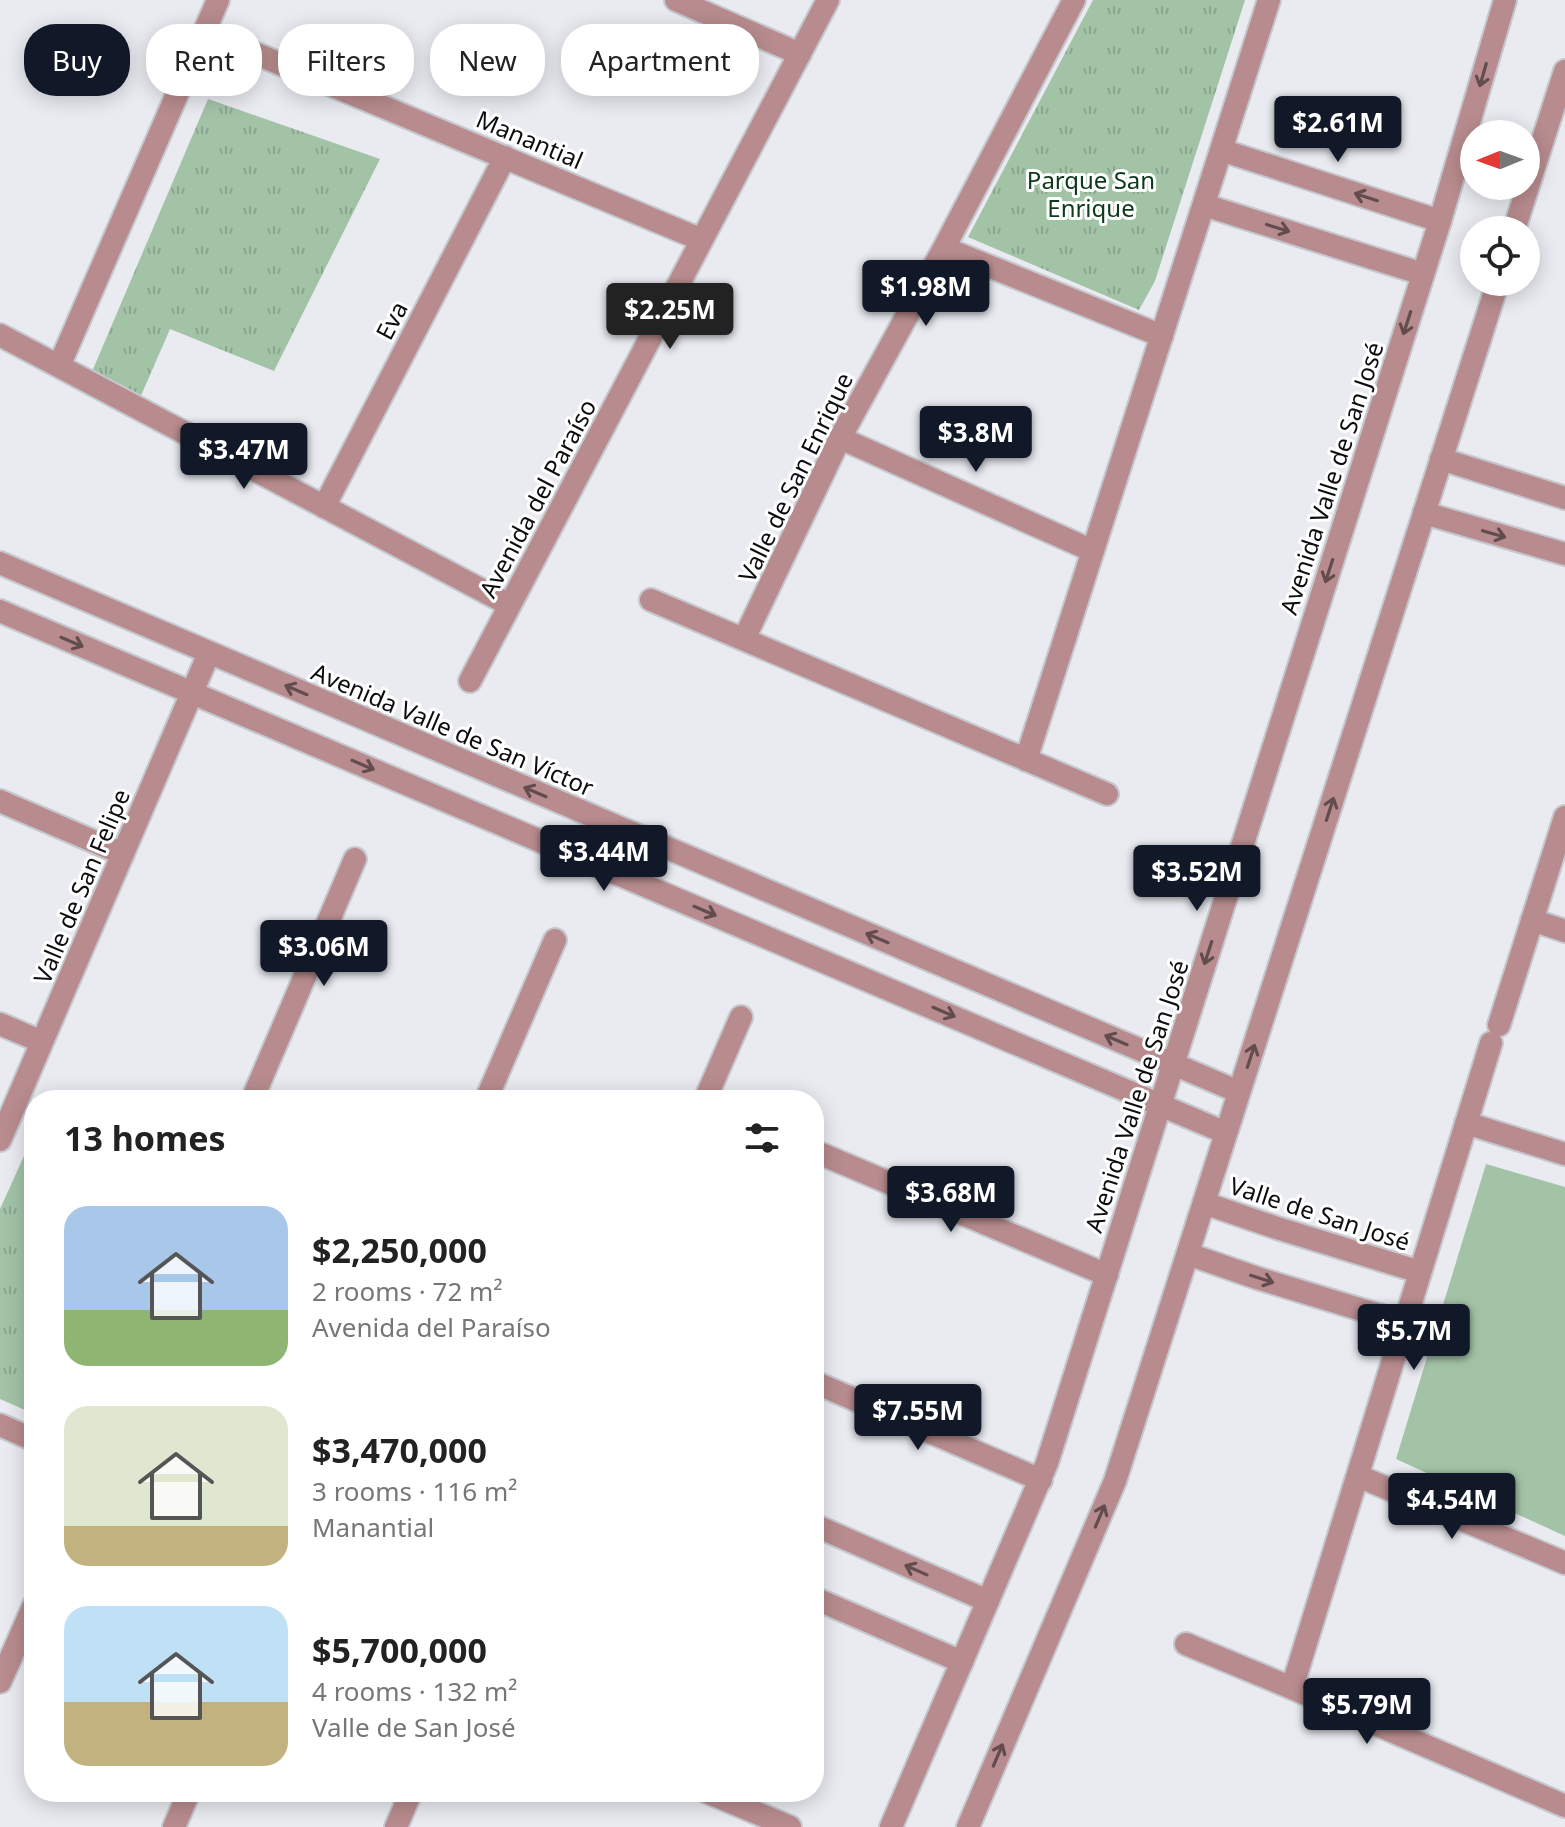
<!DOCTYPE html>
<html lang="en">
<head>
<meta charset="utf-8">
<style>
  :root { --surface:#fff; --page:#f6f6f6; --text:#222; --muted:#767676; --accent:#111827 }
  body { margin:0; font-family:"Noto Sans",sans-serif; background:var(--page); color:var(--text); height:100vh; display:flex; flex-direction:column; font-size:30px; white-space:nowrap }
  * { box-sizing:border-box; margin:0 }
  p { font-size:26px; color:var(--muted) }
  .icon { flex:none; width:44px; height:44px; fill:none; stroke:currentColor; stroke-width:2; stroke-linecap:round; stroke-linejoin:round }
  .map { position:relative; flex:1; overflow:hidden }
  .details { position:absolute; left:24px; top:1090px; width:800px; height:712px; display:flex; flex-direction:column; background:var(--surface); border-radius:32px; box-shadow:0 4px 20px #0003 }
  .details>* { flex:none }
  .guide { position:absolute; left:24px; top:24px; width:800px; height:72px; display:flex; gap:16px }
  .needle { width:52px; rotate:269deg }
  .buttons { position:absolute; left:1460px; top:120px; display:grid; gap:16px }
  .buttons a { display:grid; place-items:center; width:80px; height:80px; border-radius:50%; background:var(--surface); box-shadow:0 4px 20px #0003; font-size:40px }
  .price { position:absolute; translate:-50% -68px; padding:0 18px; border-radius:8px; background:var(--accent); color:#fff; font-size:26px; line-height:52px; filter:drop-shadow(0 2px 4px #0008) }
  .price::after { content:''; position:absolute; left:50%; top:48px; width:24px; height:18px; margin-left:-12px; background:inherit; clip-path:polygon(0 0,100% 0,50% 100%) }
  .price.current { background:#222; color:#fff }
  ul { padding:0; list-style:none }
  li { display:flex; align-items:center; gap:24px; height:200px; padding:0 40px }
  li span { display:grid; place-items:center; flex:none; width:224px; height:160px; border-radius:24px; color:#555 }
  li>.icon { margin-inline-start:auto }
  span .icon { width:96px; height:96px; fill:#fffc; stroke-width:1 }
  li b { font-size:34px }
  h2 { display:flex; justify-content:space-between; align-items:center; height:96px; padding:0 40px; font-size:34px }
  .pill { padding:0 28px; border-radius:32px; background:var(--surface); box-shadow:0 4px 20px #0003; font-size:28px; line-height:72px }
  .pill.current { background:var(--accent); color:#fff }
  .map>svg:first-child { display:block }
</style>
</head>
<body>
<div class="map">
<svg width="1565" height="1827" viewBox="0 0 1565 1827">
  <defs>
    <pattern id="park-tufts" width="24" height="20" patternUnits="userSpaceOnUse" patternTransform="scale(2)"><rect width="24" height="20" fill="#a3c3a7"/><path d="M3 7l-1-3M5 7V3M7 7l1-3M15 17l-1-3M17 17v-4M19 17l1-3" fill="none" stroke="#8ba68f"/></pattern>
  </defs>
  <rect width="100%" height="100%" fill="#e9ebf1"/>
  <!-- grass -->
  <path fill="#a3c3a7" d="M 1486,1164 L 1565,1187 L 1565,1536 L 1396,1459 Z"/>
  <!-- park -->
  <path fill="url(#park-tufts)" d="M 1093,0 L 1245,0 L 1155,281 L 1139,310 L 968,237 Z
    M 208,99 L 380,159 L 274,371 L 170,329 L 140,398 L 91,374 Z
    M 33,1136 L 34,1137 L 34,1414 L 0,1399 L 0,1209 Z"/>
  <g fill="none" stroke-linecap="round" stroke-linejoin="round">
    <defs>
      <path id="minor" d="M 676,0 L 800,54
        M 204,32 L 702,240
        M 1221,150 L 1440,221
        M 1204,205 L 1423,274
        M 944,248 L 1162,336
        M 0,335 L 510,605
        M 59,366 L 218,0
        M 840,438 L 1093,551
        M 1441,459 L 1565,498
        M 324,507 L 505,157
        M 1424,513 L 1565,554
        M 651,600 L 1107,794
        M 744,639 L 840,438 L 944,248 L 1074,0
        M 470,681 L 828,0
        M 1026,760 L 1269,0
        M 0,801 L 123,854
        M 1532,920 L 1565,931
        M 0,1024 L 42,1042
        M 1499,1025 L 1565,817
        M 252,1100 L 355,859
        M 486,1100 L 555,940
        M 705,1100 L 741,1017
        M 1466,1123 L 1565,1154
        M 0,1140 L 209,653
        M 814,1151 L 1107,1275
        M 1204,1203 L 1277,1228 L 1420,1272
        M 1188,1254 L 1257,1278 L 1405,1323
        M 814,1382 L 1041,1480
        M 0,1425 L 34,1440
        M 1358,1476 L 1565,1563
        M 814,1525 L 988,1601
        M 814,1598 L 962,1662
        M 1186,1644 L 1292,1688 L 1565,1806
        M 0,1682 L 34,1605
        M 1292,1688 L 1491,1043
        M 707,1792 L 790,1827
        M 174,1827 L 189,1792
        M 396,1827 L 411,1792"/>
      <path id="tertiary" d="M 1514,230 L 1565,71
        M 0,563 L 1239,1092
        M 0,611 L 1226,1133
        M 891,1827 L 1047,1463 L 1440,221 L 1505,0
        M 968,1827 L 1115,1481 L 1498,282"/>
    </defs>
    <!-- minor casing -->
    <use href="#minor" stroke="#c5c7cd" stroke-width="26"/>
    <!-- tertiary casing -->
    <use href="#tertiary" stroke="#c5c7cd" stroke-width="26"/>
    <!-- minor -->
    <use href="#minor" stroke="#b88c8e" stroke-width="22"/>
    <!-- tertiary -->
    <use href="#tertiary" stroke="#b88c8e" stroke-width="22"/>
  </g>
  <!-- one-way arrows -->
  <defs><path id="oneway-shaft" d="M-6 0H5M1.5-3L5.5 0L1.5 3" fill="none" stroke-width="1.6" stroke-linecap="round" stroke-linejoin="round" transform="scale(2)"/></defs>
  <g stroke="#624c4e">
    <use href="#oneway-shaft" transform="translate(1483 75) rotate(106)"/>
    <use href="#oneway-shaft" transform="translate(1366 197) rotate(-162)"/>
    <use href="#oneway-shaft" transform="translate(1278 228) rotate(17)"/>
    <use href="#oneway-shaft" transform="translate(1407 323) rotate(108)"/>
    <use href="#oneway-shaft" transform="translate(1494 534) rotate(16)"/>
    <use href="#oneway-shaft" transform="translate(1329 571) rotate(108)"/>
    <use href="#oneway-shaft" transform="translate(72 642) rotate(23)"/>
    <use href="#oneway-shaft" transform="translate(296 690) rotate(-157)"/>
    <use href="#oneway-shaft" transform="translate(363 765) rotate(23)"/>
    <use href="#oneway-shaft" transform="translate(535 792) rotate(-157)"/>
    <use href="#oneway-shaft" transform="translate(1330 809) rotate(-72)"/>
    <use href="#oneway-shaft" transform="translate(705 911) rotate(23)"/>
    <use href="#oneway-shaft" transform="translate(877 938) rotate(-157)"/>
    <use href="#oneway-shaft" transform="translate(1208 953) rotate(108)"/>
    <use href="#oneway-shaft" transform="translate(944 1012) rotate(23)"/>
    <use href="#oneway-shaft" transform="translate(1116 1040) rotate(-157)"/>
    <use href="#oneway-shaft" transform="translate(1251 1056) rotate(-72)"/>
    <use href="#oneway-shaft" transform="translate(1262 1279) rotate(18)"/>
    <use href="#oneway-shaft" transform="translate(1100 1516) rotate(-67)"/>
    <use href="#oneway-shaft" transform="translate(916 1570) rotate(-156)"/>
    <use href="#oneway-shaft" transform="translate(998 1755) rotate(-67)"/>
  </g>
  <g text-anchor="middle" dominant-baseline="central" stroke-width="6" stroke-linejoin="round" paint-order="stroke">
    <!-- street labels -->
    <g font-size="24" fill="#0b0c0e" stroke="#fff">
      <text transform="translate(530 139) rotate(23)">Manantial</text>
      <text transform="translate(391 320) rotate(-62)">Eva</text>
      <text transform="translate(795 477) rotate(-64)">Valle de San Enrique</text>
      <text transform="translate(1331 478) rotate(-72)">Avenida Valle de San José</text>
      <text transform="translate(537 498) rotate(-62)">Avenida del Paraíso</text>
      <text transform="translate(453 729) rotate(23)">Avenida Valle de San Víctor</text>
      <text transform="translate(81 886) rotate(-67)">Valle de San Felipe</text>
      <text transform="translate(1136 1096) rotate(-72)">Avenida Valle de San José</text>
      <text transform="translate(1320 1213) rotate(18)">Valle de San José</text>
    </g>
    <!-- park labels -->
    <g font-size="24" fill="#0c3919" stroke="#fff">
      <text x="1091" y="179">Parque San<tspan x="1091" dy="28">Enrique</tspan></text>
    </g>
  </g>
</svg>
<div class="buttons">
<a><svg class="needle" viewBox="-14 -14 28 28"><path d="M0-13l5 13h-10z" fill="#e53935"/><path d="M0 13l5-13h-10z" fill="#767676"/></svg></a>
<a><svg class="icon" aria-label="locate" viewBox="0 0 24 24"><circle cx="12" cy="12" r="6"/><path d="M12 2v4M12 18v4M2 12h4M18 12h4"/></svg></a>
</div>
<b class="price" style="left:1338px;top:164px">$2.61M</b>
<b class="price" style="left:926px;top:328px">$1.98M</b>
<b class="price current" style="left:670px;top:351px">$2.25M</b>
<b class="price" style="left:976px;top:474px">$3.8M</b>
<b class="price" style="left:244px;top:491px">$3.47M</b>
<b class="price" style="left:604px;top:893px">$3.44M</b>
<b class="price" style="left:1197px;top:913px">$3.52M</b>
<b class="price" style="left:324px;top:988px">$3.06M</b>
<b class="price" style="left:951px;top:1234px">$3.68M</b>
<b class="price" style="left:1414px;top:1372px">$5.7M</b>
<b class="price" style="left:918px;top:1452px">$7.55M</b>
<b class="price" style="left:1452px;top:1541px">$4.54M</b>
<b class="price" style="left:1367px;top:1746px">$5.79M</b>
<div class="guide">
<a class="pill current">Buy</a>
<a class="pill">Rent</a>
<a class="pill">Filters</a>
<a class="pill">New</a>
<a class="pill">Apartment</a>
</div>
<section class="details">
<h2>13 homes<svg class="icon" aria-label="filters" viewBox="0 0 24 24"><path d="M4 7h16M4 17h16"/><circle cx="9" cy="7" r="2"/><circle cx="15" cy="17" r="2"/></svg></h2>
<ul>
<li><span style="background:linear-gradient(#a9c7e8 65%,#8fb573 0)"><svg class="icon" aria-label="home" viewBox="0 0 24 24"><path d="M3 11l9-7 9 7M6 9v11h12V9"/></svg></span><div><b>$2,250,000</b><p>2 rooms · 72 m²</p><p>Avenida del Paraíso</p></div></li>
<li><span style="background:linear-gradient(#dfe7d0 75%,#c2b280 0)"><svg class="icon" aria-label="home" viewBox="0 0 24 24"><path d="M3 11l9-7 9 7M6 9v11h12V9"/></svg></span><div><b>$3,470,000</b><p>3 rooms · 116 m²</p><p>Manantial</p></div></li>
<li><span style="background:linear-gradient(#bfe0f5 60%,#c2b280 0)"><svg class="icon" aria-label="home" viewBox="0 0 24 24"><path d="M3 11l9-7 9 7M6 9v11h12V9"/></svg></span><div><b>$5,700,000</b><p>4 rooms · 132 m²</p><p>Valle de San José</p></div></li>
</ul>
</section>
</div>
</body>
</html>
